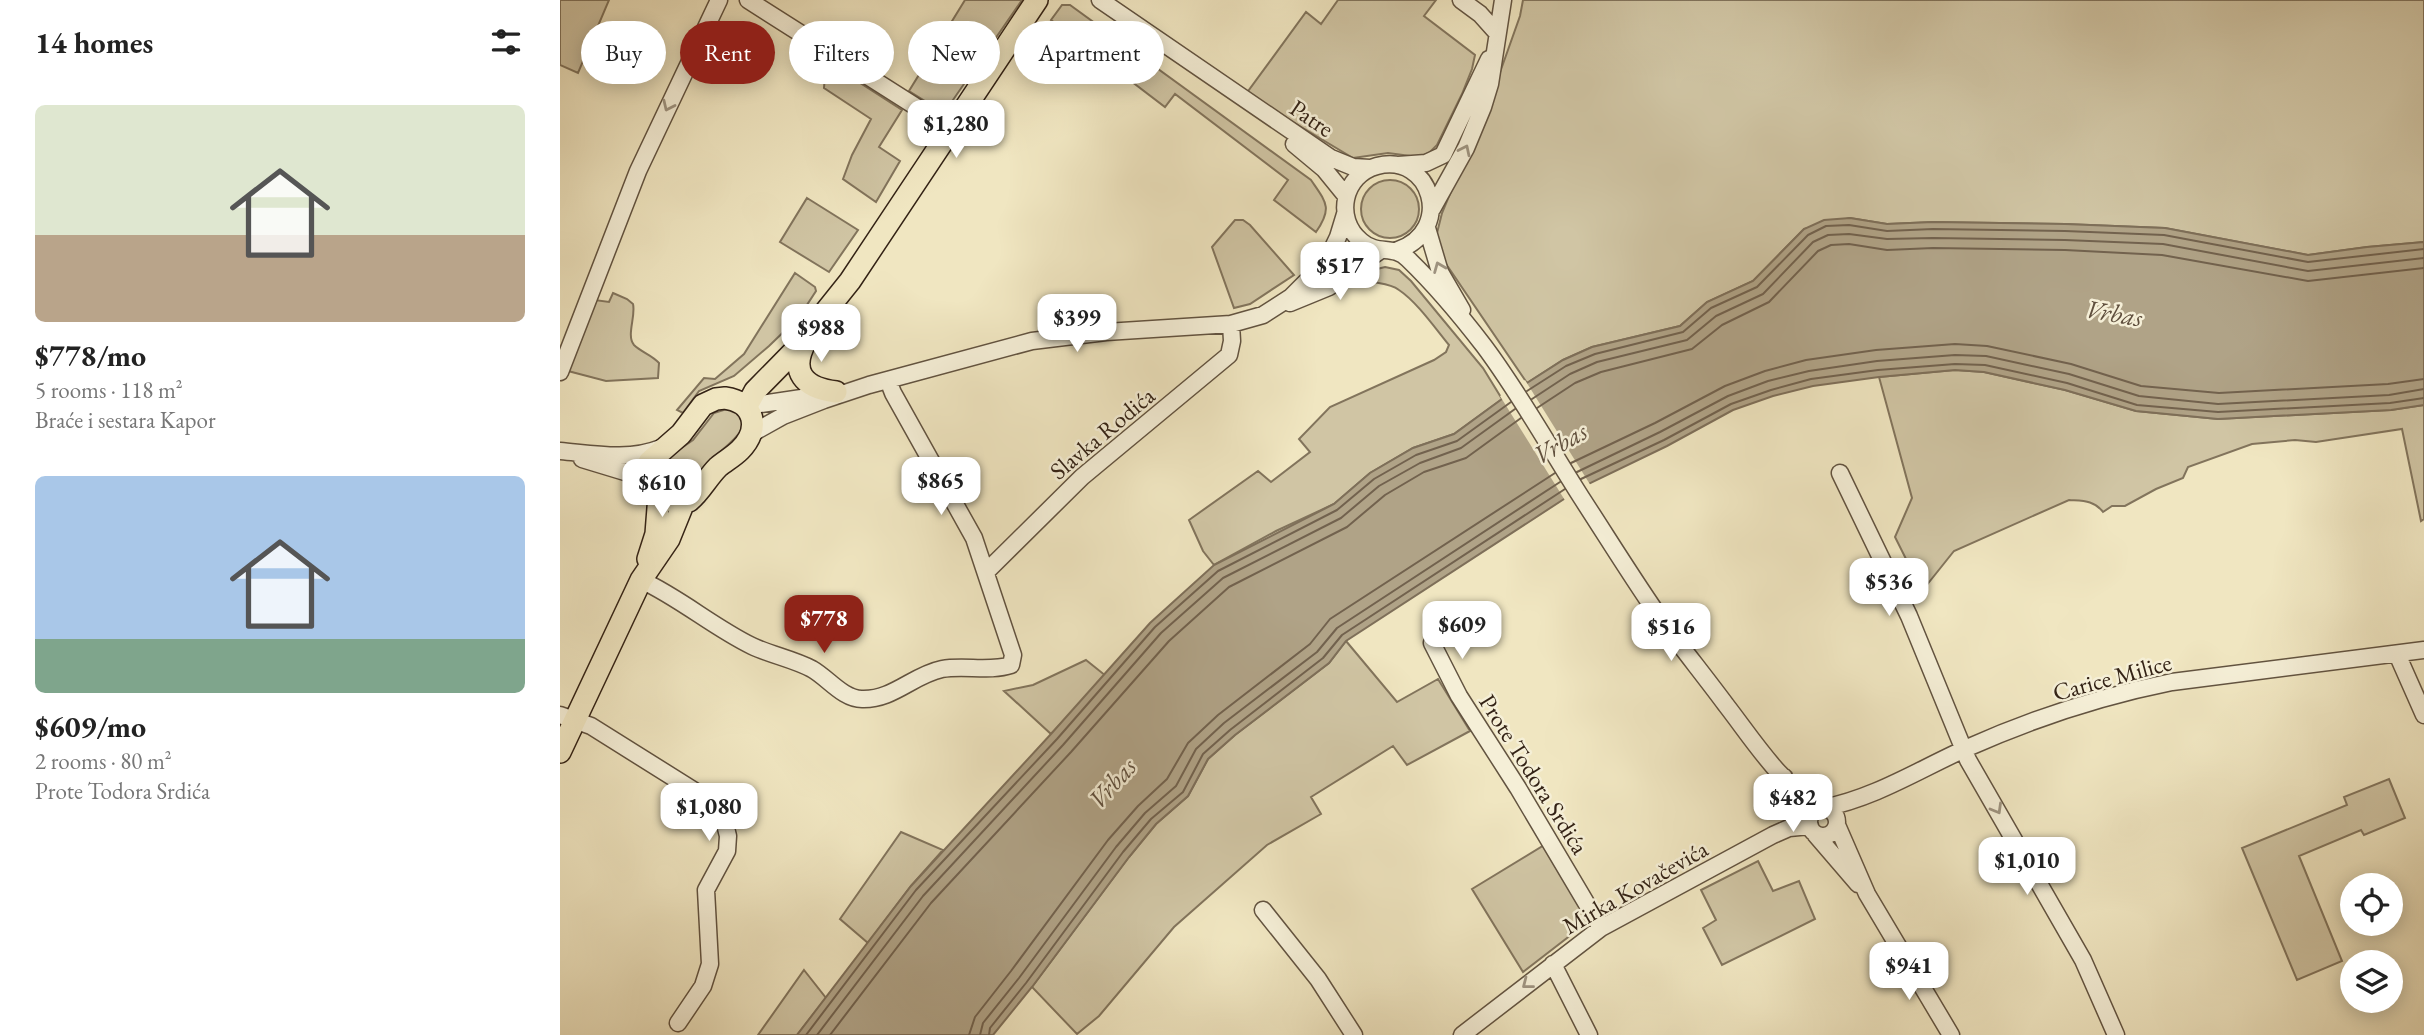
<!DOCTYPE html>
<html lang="en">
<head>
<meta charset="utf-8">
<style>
  :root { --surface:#fff; --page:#f6f6f6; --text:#222; --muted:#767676; --accent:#8f2418 }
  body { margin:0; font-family:"EB Garamond",serif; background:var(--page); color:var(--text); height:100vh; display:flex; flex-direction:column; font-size:26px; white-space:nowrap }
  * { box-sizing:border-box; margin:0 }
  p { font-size:23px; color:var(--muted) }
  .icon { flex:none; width:38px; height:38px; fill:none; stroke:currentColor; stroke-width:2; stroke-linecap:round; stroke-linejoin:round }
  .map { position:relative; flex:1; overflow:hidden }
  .details { display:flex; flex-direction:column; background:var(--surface); width:560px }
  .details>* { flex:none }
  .top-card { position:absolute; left:21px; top:21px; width:665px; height:63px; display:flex; gap:14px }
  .fabs { position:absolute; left:1780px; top:873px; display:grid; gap:14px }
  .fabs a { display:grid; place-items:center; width:63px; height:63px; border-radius:50%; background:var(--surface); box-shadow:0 4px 18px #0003; font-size:35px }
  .price { position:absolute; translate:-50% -60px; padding:0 16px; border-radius:14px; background:#fff; color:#222; font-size:23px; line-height:46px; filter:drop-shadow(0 2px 4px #0008) }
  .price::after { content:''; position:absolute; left:50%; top:42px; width:21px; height:16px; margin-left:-10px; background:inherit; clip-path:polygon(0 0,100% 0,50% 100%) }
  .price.on { background:var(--accent); color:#fff }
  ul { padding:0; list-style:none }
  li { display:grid; align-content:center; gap:14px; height:371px; padding:0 35px }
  li span { display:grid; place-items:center; height:217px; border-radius:10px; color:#555 }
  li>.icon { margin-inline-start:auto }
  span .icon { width:126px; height:126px; fill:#fffc; stroke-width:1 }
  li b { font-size:30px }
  h2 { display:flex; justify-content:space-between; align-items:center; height:84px; padding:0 35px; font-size:30px }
  .chip { padding:0 24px; border-radius:32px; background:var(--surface); box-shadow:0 4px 18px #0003; font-size:24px; line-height:63px }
  .chip.on { background:var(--accent); color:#fff }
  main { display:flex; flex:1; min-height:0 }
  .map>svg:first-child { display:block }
</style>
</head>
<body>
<main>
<section class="details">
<h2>14 homes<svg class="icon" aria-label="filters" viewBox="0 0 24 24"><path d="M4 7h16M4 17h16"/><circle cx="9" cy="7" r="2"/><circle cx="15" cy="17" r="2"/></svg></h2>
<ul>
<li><span style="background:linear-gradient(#dfe7d0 60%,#b9a48a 0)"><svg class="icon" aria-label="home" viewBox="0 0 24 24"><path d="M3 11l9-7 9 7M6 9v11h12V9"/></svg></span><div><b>$778/mo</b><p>5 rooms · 118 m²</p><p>Braće i sestara Kapor</p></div></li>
<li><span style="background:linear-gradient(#a9c7e8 75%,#7fa58c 0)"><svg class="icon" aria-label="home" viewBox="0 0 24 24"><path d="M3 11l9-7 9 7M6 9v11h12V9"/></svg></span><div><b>$609/mo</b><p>2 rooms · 80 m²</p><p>Prote Todora Srdića</p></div></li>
</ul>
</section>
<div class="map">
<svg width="1864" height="1035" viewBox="0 0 1864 1035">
  <rect width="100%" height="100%" fill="#f0e6c1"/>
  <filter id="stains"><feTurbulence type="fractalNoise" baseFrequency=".00286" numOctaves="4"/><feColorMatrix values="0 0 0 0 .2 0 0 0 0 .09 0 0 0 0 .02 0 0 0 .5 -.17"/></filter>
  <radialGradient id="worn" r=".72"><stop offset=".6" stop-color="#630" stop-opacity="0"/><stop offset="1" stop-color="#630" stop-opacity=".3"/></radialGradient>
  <!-- green -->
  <path fill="#d0c5a4" stroke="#82745c" stroke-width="2" d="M 0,0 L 49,0 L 18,73 L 0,65 Z
    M 405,0 L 462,0 L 384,113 L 349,91 Z
    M 778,0 L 876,0 L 864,16 L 915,55 L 912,69 L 902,94 L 877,145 L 869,153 L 858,157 L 828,153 L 793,158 L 686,94 L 746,12 L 761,24 Z
    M 963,0 L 1864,0 L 1864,242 L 1807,247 L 1748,255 L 1605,228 L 1505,224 L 1373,222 L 1327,224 L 1290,218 L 1244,229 L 1193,281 L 1147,302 L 1120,326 L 1032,347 L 1003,360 L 967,383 L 882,258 L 876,237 L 882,213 L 938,78 L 960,16 Z
    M 502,5 L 510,5 L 751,180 C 766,202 773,208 756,232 L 714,200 L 728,180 L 615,94 L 605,107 L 491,20 Z
    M 266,61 L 342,110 L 319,147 L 340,161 L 316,202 L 283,179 L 292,155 L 311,119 L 264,88 Z
    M801 209a29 29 0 1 1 58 0a29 29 0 1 1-58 0Z
    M 247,198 L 298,230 L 269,272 L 220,242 Z
    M 675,220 L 683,220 L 690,225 L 734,275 L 690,304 L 674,308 L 652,247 Z
    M 825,267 L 839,270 L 851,281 L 923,368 L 942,399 L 894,434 L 853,448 L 810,473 L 774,504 L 716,531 L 654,565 L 643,551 L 629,520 L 698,471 L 711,482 L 750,452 L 739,439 L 770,407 L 874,360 L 886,352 L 889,345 C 875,328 857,302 839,290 C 827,281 813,285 802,278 L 817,269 Z
    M 235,273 L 255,287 L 256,291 L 239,317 L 209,346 L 174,376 L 139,391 L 123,413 L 117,410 L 144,378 L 155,379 L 184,354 Z
    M 53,293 L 67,299 L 73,304 C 76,316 66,336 74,345 C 81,352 92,355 99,363 L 98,378 L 46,381 L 8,371 L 35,300 L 49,302 Z
    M 1395,370 L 1424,372 L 1505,390 L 1576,411 L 1658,419 L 1831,410 L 1864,405 L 1864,519 L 1861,521 L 1842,429 L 1756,442 L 1735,440 L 1692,444 L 1628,467 L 1623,478 L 1596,489 L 1565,506 L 1552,506 L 1543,512 C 1534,500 1523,501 1509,500 L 1394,551 L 1362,591 L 1335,537 L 1352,498 L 1319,377 Z
    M 170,408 L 181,416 L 183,428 C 172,446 153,454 141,471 L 148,465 L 128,484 L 114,487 L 106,481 L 103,467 L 110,456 L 133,440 L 154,413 Z
    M 786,641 L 837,702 L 878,679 L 910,731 L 847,765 L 833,746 L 751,797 L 761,814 L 707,845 L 614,927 L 539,1016 L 517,1034 L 472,987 L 569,857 L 596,824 L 628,796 L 648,759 L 675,735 L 769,663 Z
    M 526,660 L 546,676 L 491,734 L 444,691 L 473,685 Z
    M 1829,779 L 1845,818 L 1804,835 L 1801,830 L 1739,856 L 1782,961 L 1737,980 L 1682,848 L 1787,805 L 1784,797 Z
    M 341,832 L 383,850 L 351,886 L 308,943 L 280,919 Z
    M 986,844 L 1029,921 L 963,972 L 912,889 Z
    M 1198,861 L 1213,891 L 1239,881 L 1255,919 L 1162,965 L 1143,928 L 1156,920 L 1141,890 Z
    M 244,970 L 266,998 L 237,1035 L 198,1035 Z"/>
  <!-- water -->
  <path fill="#b0a387" stroke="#7e6f59" stroke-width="2" d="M 1290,218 L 1327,224 L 1373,222 L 1505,224 L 1605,228 L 1748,255 L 1807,247 L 1864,242 L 1864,405 L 1831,410 L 1658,419 L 1576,411 L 1505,390 L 1424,372 L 1395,370 L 1319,377 L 1253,386 L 1213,396 L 1173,410 L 1107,446 L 1024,486 L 786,641 L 769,663 L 675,735 L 648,759 L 628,796 L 596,824 L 569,857 L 472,987 L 433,1035 L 237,1035 L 351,886 L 491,734 L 590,623 L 654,565 L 774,504 L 810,473 L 853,448 L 894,434 L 942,399 L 1003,360 L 1032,347 L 1120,326 L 1147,302 L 1193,281 L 1244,229 L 1264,220 Z"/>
  <!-- pier -->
  <path fill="#f0e6c1" d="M 965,380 L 1031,486 L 1006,502 L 940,396 Z"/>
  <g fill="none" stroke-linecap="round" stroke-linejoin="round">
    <!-- shore -->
    <path stroke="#72624e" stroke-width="2" d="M 967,391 L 1006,366 L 1035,354 L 1123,332 L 1151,308 L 1197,287 L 1248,235 L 1266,226 L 1289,225 L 1327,231 L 1373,229 L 1505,231 L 1604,235 L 1748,262 L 1864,249
      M 972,399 L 1010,374 L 1037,362 L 1127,340 L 1156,316 L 1203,294 L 1253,242 L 1268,235 L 1289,234 L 1327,239 L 1373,238 L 1505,240 L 1603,244 L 1748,271 L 1864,258
      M 977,408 L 1015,383 L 1041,372 L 1132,349 L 1162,325 L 1209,302 L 1258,251 L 1271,245 L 1289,244 L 1327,250 L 1373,248 L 1505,250 L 1602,255 L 1748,281 L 1864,268
      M 1011,463 L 1095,423 L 1165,386 L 1205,371 L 1246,360 L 1316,350 L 1395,344 L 1427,346 L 1511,364 L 1581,386 L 1659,393 L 1828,384 L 1864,379
      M 1017,472 L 1100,432 L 1168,396 L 1208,381 L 1249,371 L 1317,361 L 1395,355 L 1426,356 L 1509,374 L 1579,396 L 1658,404 L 1829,395 L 1864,389
      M 1021,479 L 1104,440 L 1171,404 L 1211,390 L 1251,379 L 1318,370 L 1395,364 L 1425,365 L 1507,383 L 1577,405 L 1658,412 L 1830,403 L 1864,398
      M 246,1035 L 356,890 L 497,739 L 595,627 L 658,571 L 777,510 L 814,479 L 856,455 L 897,441 L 951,402
      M 257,1035 L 363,896 L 503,745 L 601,633 L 663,578 L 781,518 L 819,486 L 860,463 L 901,448 L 955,409
      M 270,1035 L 371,903 L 511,752 L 609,641 L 669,587 L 787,527 L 825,495 L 864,472 L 906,458 L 961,418
      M 409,1035 L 415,1017 L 451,971 L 548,840 L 578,806 L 607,779 L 628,743 L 658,715 L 750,644 L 770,619 L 995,473
      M 420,1035 L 423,1023 L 459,978 L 556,847 L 585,813 L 616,786 L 636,749 L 664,723 L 757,652 L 777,628 L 1000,482
      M 429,1035 L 430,1028 L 466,983 L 563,852 L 591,819 L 623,792 L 643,754 L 670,730 L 763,658 L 782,635 L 1005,489"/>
    <defs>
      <path id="minor" d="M 188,0 L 391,129
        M 540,0 L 771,158 L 793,167 L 810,168
        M 901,0 L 920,14 L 937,33
        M 734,144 L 764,169 L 786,196
        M 838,165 L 866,163 L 883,155 L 929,59
        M 872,209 L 906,148 L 923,107 L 930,84 L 943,0
        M 867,228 L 880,272 L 902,310
        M 838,250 C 895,230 871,152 817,166 C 783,175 774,219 801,241 C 818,256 833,244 848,259 C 875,285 901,316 924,346 C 960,394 989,447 1021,497 C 1049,540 1076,584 1105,625 C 1125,652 1146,678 1166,705 C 1194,741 1222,787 1263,808 C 1315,798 1360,769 1407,748 C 1472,719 1542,696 1612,682 L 1864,650
        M 730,303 L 769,287 L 821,250
        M 0,372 L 78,171 L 159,0
        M 187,406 L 255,396
        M 189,435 L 223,416 L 264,400 L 309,385 L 472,341 L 546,332 L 671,324 L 703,315 L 731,297 L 766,262 L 778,237 L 785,214
        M 0,451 C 34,454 69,461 101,448
        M 22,459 L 88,479
        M 1280,473 L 1349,616 L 1408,760 L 1523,960 L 1556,1035
        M 426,572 L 522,477 L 669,355 L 672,341 L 671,324
        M 81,580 C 120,598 153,627 192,646 C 211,655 233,659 252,669 C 268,678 283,699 302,699 C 333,700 353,675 382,669 C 404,665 430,672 451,665 L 453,655 L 414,538 L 333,393 L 328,380
        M 872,643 L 899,696 L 958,788 L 1041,928
        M 1837,654 L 1864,715
        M 0,715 L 31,726 L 149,800 L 165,824 L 168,836 L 167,851 L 146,890 L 150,964 L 143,986 L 118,1023
        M 1224,777 C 1228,796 1232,812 1249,822
        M1249 822a14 14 0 1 1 28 0a14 14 0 1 1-28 0Z
        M 1277,825 L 1307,894 L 1391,1035
        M 1255,834 L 1298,884
        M 703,910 L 758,979 L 794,1035
        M 993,964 L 1029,1035
        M 902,1035 L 1041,928 L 1213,835 L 1229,828 L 1250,826"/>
      <path id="major" d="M 246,341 C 229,372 244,388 276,392
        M 165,398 C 195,402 201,429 180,450 C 173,457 165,461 158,467 C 147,478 141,491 129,501 C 104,506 82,487 89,462 L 121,434 L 143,405 L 156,399 Z
        M 187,406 L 195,391 L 249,336 L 258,321 L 290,281 L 477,0
        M 88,559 L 96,534 L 99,495
        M 0,752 L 81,580 L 109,539 L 124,502"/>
    </defs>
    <!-- minor casing -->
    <use href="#minor" stroke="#625340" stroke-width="19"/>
    <!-- major casing -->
    <use href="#major" stroke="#332215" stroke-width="24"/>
    <!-- minor -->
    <use href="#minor" stroke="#f5efd7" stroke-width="16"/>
    <!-- major -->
    <use href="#major" stroke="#f0e6c1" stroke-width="21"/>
  </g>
  <!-- one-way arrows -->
  <defs><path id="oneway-chevron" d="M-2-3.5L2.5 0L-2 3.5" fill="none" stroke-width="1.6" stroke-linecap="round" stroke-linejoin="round" transform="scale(1.75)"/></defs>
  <g stroke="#9e9380">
    <use href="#oneway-chevron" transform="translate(108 106) rotate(115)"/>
    <use href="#oneway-chevron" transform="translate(905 150) rotate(-64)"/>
    <use href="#oneway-chevron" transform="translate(879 267) rotate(-112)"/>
    <use href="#oneway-chevron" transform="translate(1437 809) rotate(60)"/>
    <use href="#oneway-chevron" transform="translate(967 984) rotate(142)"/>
  </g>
  <g text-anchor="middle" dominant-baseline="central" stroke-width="5" stroke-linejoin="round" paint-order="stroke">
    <!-- street labels -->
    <g font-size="24" fill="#332215" stroke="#f5efd7">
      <text transform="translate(752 118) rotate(34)">Patre</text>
      <text transform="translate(542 433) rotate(-40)">Slavka Rodića</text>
      <text transform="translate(1552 677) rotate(-15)">Carice Milice</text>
      <text transform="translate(974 774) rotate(58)">Prote Todora Srdića</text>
      <text transform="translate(1075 887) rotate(-30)">Mirka Kovačevića</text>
    </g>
    <!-- water labels -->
    <g font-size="26" font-style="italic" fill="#5f4f3d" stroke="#f5efd7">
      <text transform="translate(1554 313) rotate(10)">Vrbas</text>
      <text transform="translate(1000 443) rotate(-30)">Vrbas</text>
      <text transform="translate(552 783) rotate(-48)">Vrbas</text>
    </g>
  </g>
  <rect width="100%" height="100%" filter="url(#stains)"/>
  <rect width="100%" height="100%" fill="url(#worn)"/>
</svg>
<div class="fabs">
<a><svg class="icon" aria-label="locate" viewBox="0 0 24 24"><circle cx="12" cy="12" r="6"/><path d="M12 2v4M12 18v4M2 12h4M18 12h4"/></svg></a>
<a><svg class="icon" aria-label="layers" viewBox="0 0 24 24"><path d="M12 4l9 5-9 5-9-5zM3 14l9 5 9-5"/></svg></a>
</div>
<b class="price" style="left:396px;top:160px">$1,280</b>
<b class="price" style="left:780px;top:302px">$517</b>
<b class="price" style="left:517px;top:354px">$399</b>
<b class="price" style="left:261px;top:364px">$988</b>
<b class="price" style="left:381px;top:517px">$865</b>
<b class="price" style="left:102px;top:519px">$610</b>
<b class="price" style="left:1329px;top:618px">$536</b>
<b class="price on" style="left:264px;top:655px">$778</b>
<b class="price" style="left:902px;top:661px">$609</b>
<b class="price" style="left:1111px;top:663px">$516</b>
<b class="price" style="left:1233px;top:834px">$482</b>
<b class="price" style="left:149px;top:843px">$1,080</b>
<b class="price" style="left:1467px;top:897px">$1,010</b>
<b class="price" style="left:1349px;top:1002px">$941</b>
<div class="top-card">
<a class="chip">Buy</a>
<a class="chip on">Rent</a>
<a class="chip">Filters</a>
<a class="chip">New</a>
<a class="chip">Apartment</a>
</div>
</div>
</main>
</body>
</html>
